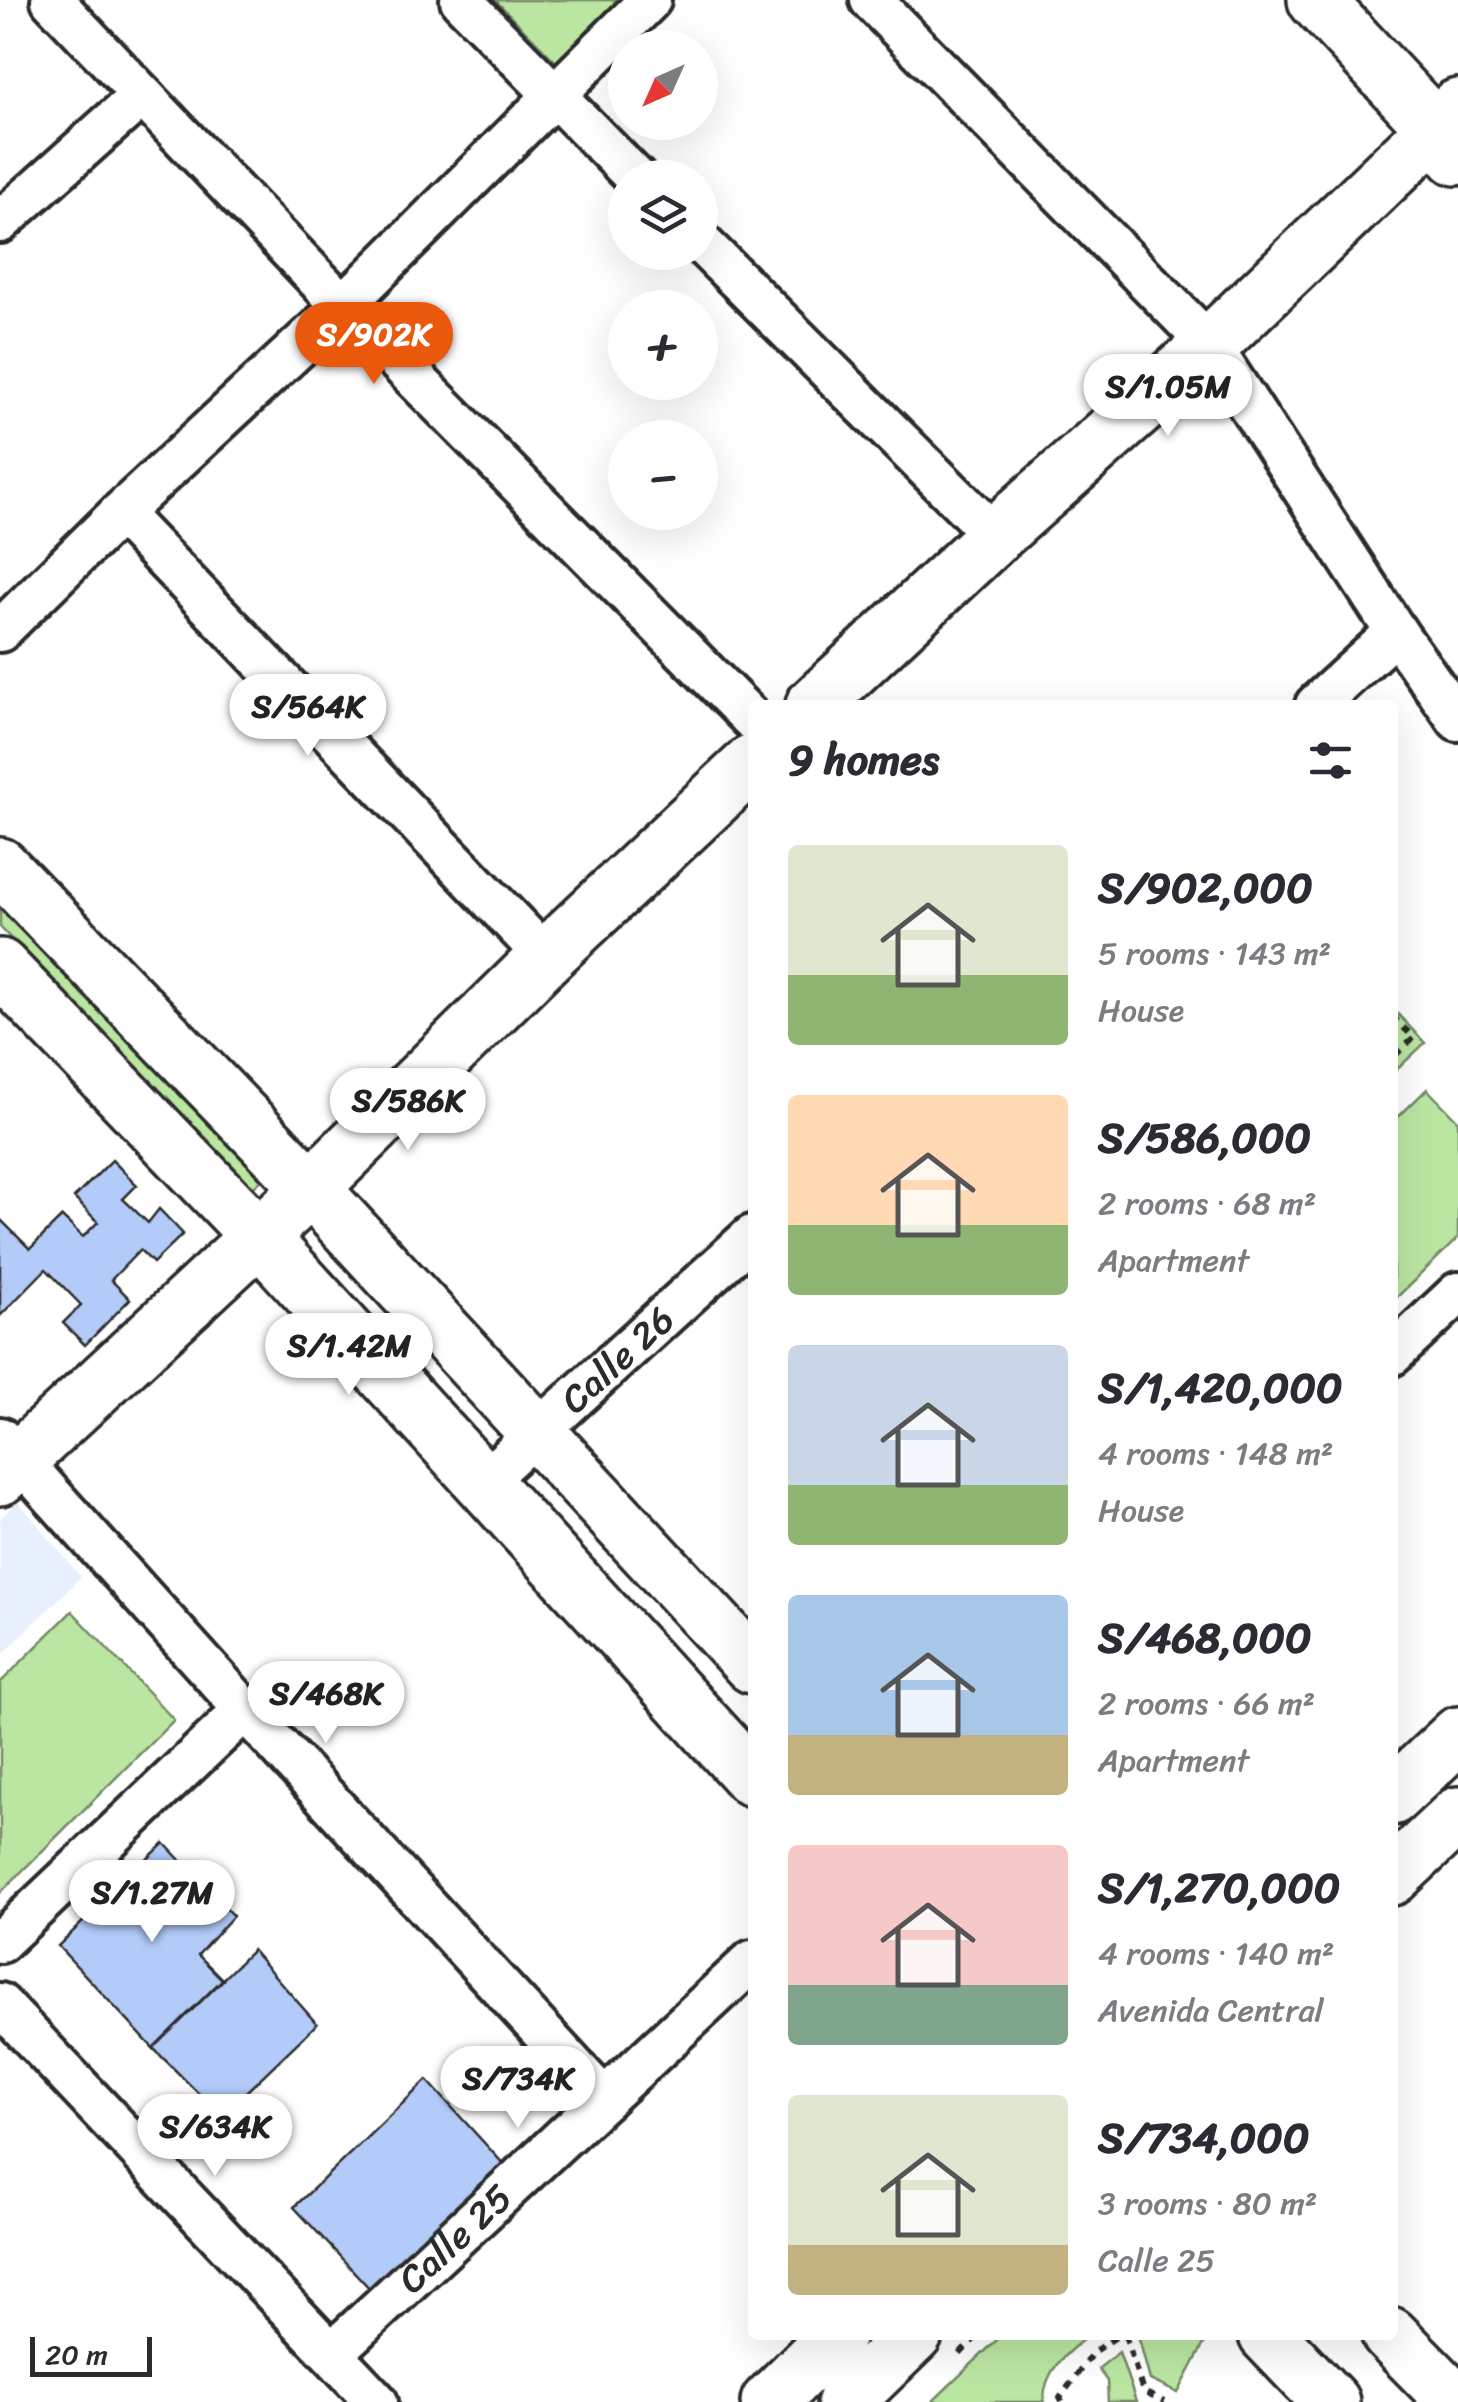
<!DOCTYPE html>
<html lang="en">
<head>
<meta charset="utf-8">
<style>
  :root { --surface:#fff; --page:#f2f2f3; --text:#2b2b33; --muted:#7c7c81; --accent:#ea580c }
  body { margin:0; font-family:Sriracha,sans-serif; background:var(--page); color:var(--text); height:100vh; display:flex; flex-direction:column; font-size:38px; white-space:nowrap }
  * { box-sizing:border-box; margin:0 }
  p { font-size:32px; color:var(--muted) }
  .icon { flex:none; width:55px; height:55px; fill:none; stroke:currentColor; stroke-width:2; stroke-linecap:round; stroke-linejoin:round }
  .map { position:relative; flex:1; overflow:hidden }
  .details { position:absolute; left:748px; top:700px; width:650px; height:1640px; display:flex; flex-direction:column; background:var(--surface); border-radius:10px; box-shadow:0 10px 40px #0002 }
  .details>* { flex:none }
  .needle { width:65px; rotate:225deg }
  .controls { position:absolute; left:608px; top:30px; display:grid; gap:20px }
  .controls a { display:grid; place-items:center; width:110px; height:110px; border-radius:50%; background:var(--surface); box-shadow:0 10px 40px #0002; font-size:50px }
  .scale { position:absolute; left:30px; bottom:25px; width:122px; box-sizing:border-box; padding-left:10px; border:5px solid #2b2b2b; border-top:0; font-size:28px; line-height:35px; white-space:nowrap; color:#2b2b2b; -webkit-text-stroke:8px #fff; paint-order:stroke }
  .price { position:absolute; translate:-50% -85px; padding:0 22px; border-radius:35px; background:#fff; color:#222; font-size:32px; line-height:65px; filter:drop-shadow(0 2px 5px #0008) }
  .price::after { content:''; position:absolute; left:50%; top:60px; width:30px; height:22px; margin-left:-15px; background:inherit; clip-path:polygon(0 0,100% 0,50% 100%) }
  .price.selected { background:var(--accent); color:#fff }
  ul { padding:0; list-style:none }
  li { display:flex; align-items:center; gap:30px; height:250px; padding:0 40px }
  li span { display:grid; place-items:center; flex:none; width:280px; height:200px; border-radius:10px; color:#555 }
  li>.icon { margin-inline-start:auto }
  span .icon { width:120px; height:120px; fill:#fffc; stroke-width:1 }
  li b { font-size:42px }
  h2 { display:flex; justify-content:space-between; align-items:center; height:120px; padding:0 40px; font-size:42px }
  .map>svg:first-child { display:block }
</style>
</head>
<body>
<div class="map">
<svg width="1458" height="2402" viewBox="0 0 1458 2402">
  <rect width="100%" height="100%" fill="#fff"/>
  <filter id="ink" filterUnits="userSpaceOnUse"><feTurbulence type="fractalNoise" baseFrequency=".01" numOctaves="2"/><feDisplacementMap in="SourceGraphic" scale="20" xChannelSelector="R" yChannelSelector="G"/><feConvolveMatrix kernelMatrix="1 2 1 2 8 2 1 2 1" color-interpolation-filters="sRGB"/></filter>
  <g filter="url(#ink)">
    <!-- built -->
    <path fill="#e8effd" d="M 18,1501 L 81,1577 L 0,1657 L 0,1519 Z"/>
    <!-- green -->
    <path fill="#bbe6a2" stroke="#738866" stroke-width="2.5" d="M 495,0 L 626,0 L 559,65 Z
      M 0,883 L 270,1173 L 249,1191 L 0,927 Z
      M 1393,1009 L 1425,1043 L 1393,1073 Z
      M 1427,1089 L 1458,1121 L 1458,1238 L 1393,1301 L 1393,1122 Z
      M 72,1611 L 174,1720 L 0,1893 L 0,1683 Z
      M 1002,2335 L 1089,2335 C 1067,2352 1043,2371 1044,2402 L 932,2402 Z
      M 1138,2335 L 1204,2335 L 1207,2338 L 1178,2393 L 1150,2380 Z
      M 1119,2352 L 1136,2402 L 1108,2402 L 1107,2381 L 1098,2369 Z"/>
    <!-- building -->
    <path fill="#b2cbf9" stroke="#2b2b2b" stroke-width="2.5" d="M 112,1160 L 137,1185 L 123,1199 L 148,1223 L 159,1209 L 183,1234 L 153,1263 L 140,1250 L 111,1280 L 130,1299 L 85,1345 L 63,1323 L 81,1305 L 46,1269 L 0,1316 L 0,1219 L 30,1249 L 62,1217 L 83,1237 L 98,1222 L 74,1198 Z
      M 164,1843 L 233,1916 L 198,1955 L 223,1980 L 153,2048 L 58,1946 Z
      M 252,1950 L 317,2024 L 221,2116 L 153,2048 Z
      M 427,2080 L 506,2167 L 372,2291 L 294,2207 Z"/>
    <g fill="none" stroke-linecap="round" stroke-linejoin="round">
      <defs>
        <g id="street">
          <path d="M 52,0 L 343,306 L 752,719"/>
          <path d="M 461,0 L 636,178"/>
          <path d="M 871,0 L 1210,345 L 1396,632 L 1458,720"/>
          <path d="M 0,222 L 142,95"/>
          <path d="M 700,242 L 995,536"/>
          <path d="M 120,513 L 546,957"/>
          <path d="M 0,631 L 120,513 L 343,306 L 650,0"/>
          <path d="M 1316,705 L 1396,632"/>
          <path d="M 1392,1355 L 1458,1293"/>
          <path d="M 0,1438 L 245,1710 L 604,2099"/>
          <path id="s1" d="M 483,1482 L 752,1236"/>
          <path d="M 0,1942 L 245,1710"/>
          <path d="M 0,2004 L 377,2402"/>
          <path id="s2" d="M 332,2353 L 752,1961"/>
        </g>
        <path id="secondary" d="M 1316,0 L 1436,129 L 1456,157
          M 814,705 L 995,536 L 1210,345 L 1458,107
          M 0,866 L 311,1188 L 752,1665
          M 0,967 L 258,1235 L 752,1778
          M 0,1477 L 311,1188 L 546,957 L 752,763
          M 1392,1797 L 1458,1735
          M 1392,1877 L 1458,1815
          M 1267,2335 L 1331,2402
          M 1390,2335 L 1456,2402
          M 769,2402 L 837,2335
          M 845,2402 L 914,2335"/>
      </defs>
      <!-- street casing -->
      <use href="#street" stroke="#2b2b2b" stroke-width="48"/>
      <!-- secondary casing -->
      <use href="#secondary" stroke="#2b2b2b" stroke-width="62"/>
      <!-- path -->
      <path stroke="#2b2b2b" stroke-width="6" stroke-dasharray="8 8" stroke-linecap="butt" d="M 1392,1016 L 1414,1038 L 1392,1058
        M 1125,2335 L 1143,2392 L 1164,2402
        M 960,2354 L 978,2335
        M 1062,2402 L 1060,2398 L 1093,2352 L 1119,2335"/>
      <!-- street -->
      <use href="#street" stroke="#fff" stroke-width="40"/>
      <!-- secondary -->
      <use href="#secondary" stroke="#fff" stroke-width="55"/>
    </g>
  </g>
  <g text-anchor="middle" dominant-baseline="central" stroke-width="8" stroke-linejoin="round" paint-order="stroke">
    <!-- street labels -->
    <g font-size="38" fill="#2b2b2b" stroke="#fff">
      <text stroke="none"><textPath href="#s1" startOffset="182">Calle 26</textPath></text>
      <text stroke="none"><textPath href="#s2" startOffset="168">Calle 25</textPath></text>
    </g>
  </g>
</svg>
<div class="controls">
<a><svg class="needle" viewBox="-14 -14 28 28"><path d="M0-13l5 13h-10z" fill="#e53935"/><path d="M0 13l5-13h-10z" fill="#7c7c81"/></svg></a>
<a><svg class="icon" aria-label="layers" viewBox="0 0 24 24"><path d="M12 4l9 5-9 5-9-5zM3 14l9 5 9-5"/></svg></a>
<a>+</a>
<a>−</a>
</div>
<div class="scale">20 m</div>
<b class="price selected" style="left:374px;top:387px">S/902K</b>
<b class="price" style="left:1168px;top:439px">S/1.05M</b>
<b class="price" style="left:308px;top:759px">S/564K</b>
<b class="price" style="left:408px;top:1153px">S/586K</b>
<b class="price" style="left:349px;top:1398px">S/1.42M</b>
<b class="price" style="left:326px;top:1746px">S/468K</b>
<b class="price" style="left:152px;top:1945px">S/1.27M</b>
<b class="price" style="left:518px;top:2131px">S/734K</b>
<b class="price" style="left:215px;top:2179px">S/634K</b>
<section class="details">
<h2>9 homes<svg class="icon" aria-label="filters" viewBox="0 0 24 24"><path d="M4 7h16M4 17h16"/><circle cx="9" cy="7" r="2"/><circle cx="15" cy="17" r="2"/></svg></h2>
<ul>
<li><span style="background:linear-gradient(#dfe7d0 65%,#8fb573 0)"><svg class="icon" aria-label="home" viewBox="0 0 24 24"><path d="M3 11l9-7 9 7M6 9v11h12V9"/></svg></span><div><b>S/902,000</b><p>5 rooms · 143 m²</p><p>House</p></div></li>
<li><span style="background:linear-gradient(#ffd9b3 65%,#8fb573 0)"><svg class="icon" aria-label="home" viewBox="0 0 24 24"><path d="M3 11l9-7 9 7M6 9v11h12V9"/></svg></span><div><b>S/586,000</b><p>2 rooms · 68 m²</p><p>Apartment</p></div></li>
<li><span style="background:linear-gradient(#c9d6e8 70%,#8fb573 0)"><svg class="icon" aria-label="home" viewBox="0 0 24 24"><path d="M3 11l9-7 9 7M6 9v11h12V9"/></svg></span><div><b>S/1,420,000</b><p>4 rooms · 148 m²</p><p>House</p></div></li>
<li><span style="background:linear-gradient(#a9c7e8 70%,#c2b280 0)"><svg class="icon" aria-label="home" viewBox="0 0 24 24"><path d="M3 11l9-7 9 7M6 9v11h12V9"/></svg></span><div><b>S/468,000</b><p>2 rooms · 66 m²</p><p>Apartment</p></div></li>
<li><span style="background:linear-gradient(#f6c9c9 70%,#7fa58c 0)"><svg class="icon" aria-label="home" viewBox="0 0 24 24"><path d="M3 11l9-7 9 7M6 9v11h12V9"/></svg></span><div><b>S/1,270,000</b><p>4 rooms · 140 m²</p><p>Avenida Central</p></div></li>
<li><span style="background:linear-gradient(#dfe7d0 75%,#c2b280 0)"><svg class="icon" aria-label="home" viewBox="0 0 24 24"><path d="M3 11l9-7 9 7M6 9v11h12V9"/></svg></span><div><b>S/734,000</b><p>3 rooms · 80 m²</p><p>Calle 25</p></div></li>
</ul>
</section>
</div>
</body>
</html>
